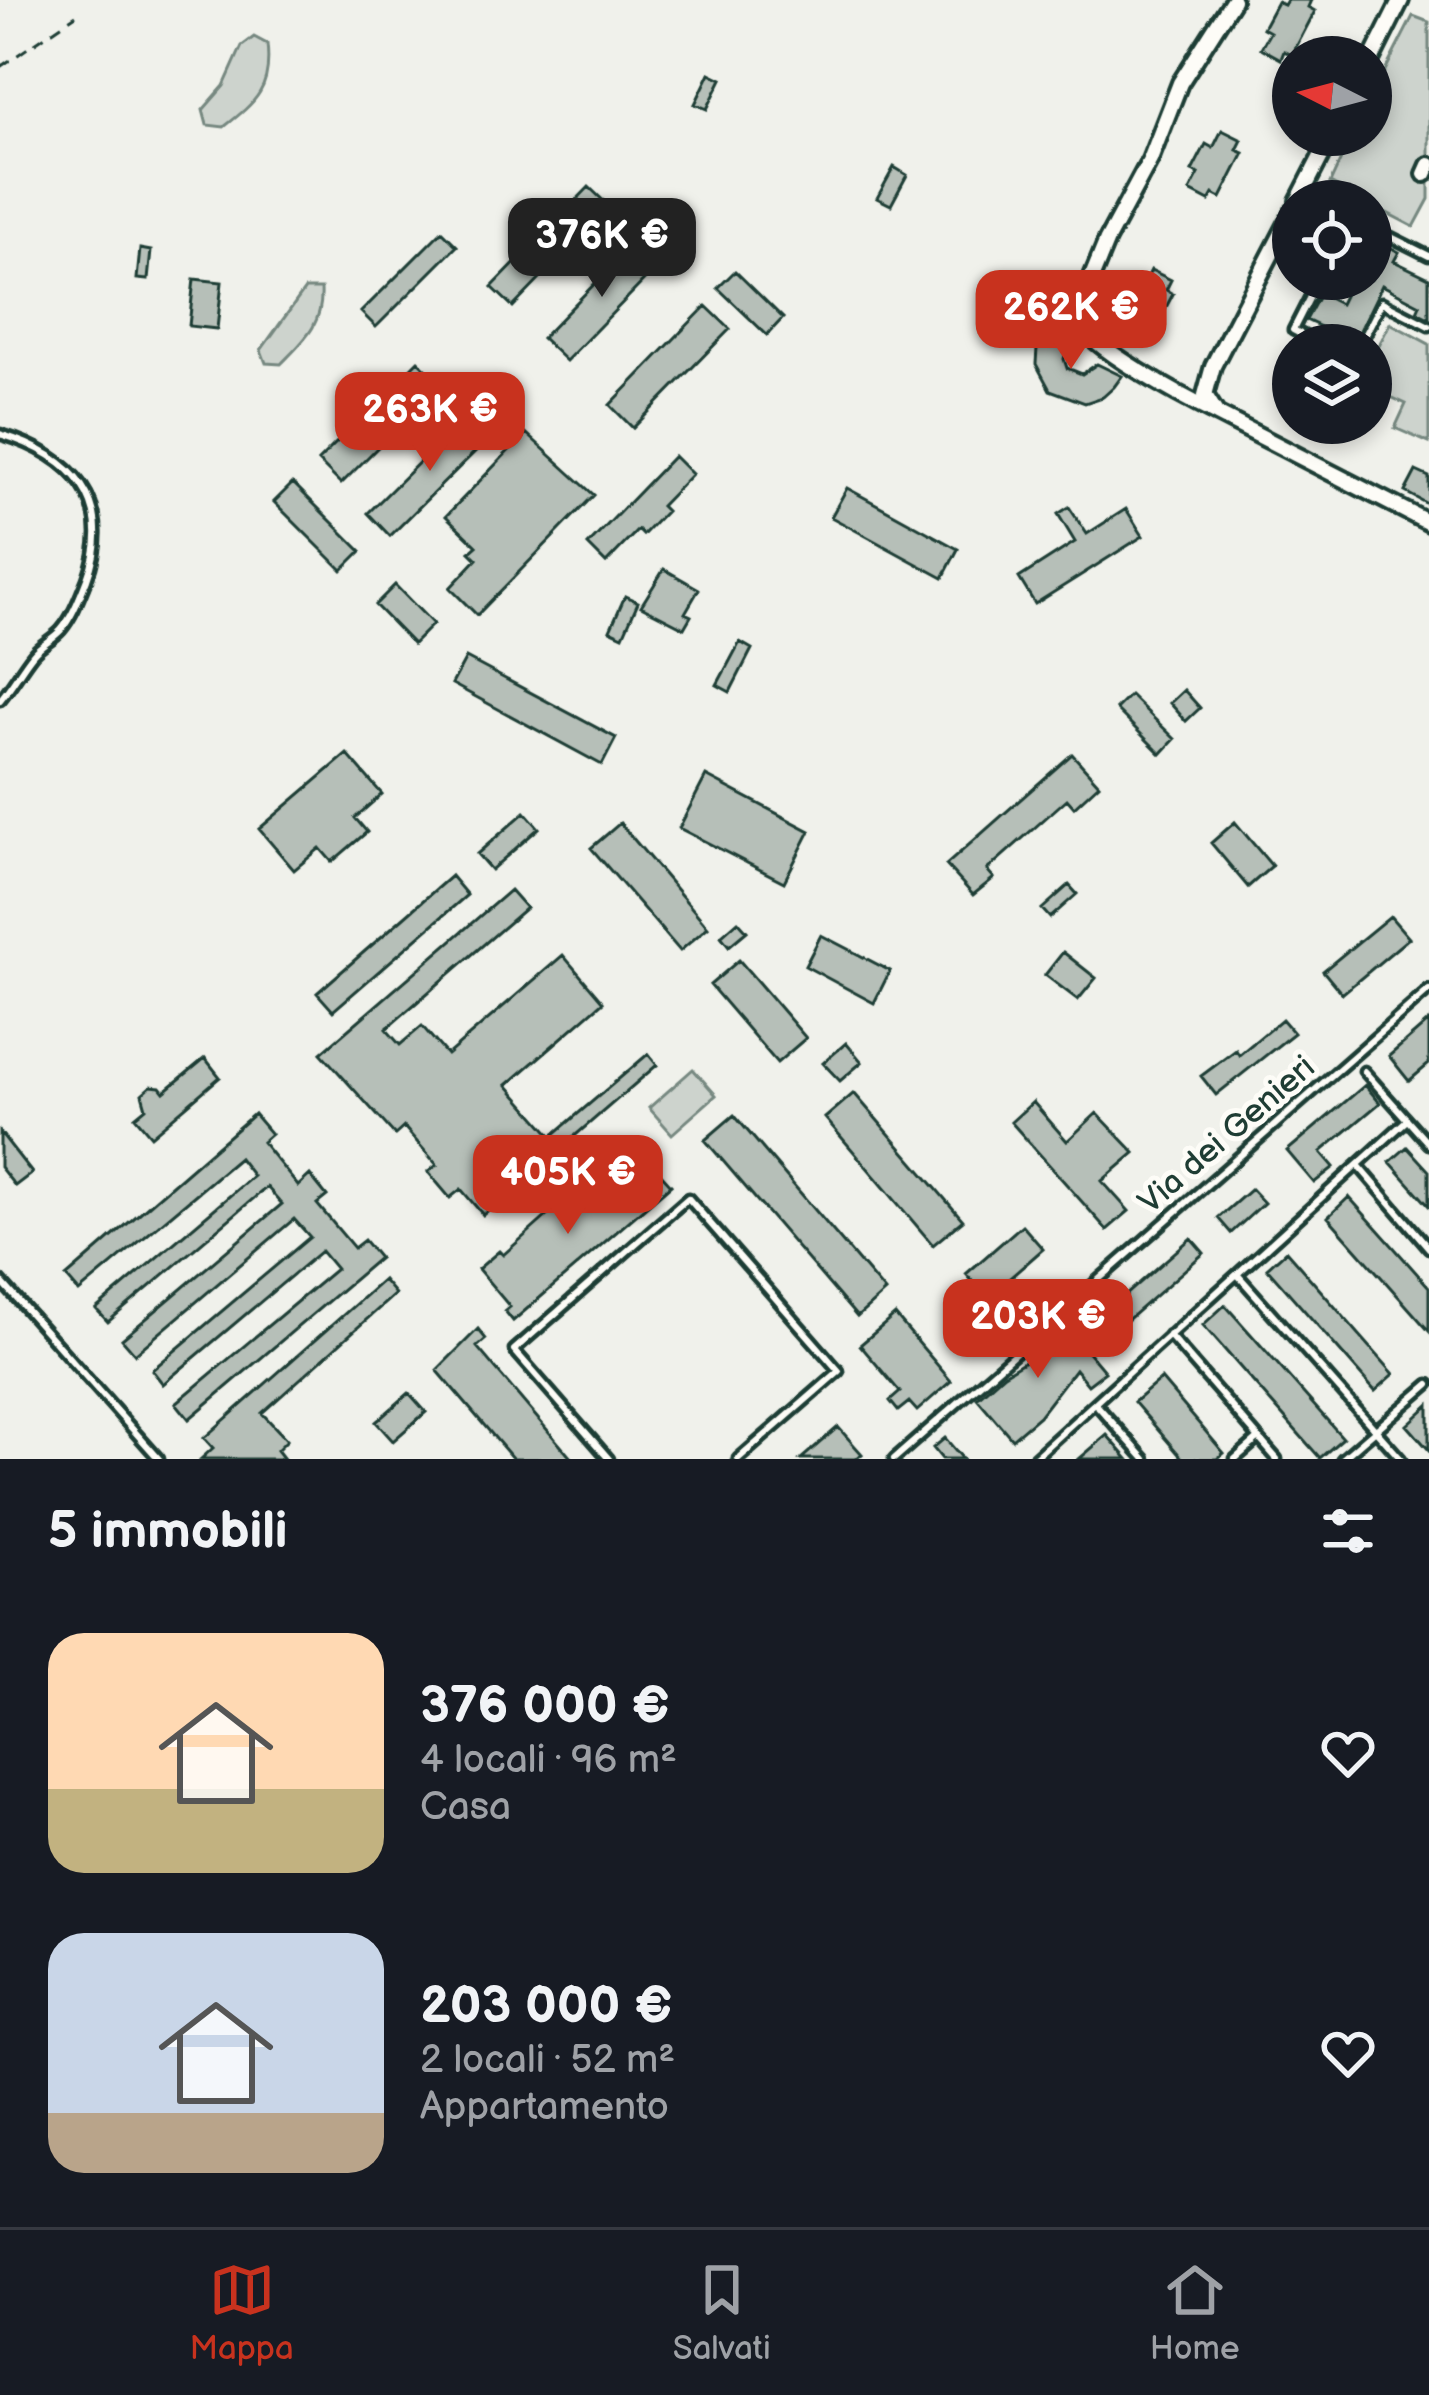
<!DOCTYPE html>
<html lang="it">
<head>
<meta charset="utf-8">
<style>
  :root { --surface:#171b24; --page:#20242c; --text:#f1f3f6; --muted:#9ea1a6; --line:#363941; --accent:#c8321e }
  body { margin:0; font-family:"Balsamiq Sans",sans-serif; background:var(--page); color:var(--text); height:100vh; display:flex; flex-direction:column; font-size:45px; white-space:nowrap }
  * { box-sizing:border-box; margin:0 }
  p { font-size:39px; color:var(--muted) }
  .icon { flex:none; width:66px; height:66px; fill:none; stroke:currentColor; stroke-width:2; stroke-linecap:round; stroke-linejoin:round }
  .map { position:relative; height:1459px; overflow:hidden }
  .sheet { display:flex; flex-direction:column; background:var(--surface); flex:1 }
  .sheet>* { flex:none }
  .needle { width:78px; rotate:276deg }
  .tools { position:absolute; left:1272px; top:36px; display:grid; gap:24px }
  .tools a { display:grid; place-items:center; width:120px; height:120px; border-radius:50%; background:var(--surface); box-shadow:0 6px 18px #0003; font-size:60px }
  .price { position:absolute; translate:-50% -102px; padding:0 27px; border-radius:24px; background:var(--accent); color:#fff; font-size:39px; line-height:78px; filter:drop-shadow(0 3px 6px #0008) }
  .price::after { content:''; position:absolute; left:50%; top:72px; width:36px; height:27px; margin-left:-18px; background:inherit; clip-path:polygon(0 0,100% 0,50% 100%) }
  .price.active { background:#222; color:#fff }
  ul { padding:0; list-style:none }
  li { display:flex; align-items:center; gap:36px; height:300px; padding:0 48px }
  li span { display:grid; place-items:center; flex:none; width:336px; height:240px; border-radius:36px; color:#555 }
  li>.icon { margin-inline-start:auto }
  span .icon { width:144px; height:144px; fill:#fffc; stroke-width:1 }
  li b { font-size:51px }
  h2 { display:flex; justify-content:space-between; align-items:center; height:144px; padding:0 48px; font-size:51px }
  .menu { display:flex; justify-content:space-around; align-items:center; height:168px; border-top:3px solid var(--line); background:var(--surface); font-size:33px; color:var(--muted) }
  .menu a { display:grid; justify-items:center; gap:6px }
  .menu .active { color:var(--accent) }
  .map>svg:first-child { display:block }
</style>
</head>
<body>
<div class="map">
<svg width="1429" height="1459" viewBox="0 0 1429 1459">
  <rect width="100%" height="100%" fill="#f0f1eb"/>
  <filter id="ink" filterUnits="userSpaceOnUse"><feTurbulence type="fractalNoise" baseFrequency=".00833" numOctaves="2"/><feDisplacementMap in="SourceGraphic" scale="24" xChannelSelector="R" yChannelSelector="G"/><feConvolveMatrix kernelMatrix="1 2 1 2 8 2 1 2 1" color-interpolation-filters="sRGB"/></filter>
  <g filter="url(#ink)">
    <!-- green -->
    <path fill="#cdd3cd" stroke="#768880" stroke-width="3" d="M 1413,16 L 1429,22 L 1429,199 L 1414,227 L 1330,183 L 1352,135 L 1371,135 L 1371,98 Z
      M 254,37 L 267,44 C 272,88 257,101 224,127 L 207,125 L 203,110 L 224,86 L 242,46 Z
      M 305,289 L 321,289 C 323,325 305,339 281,364 L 266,363 L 261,350 Z
      M 1390,323 L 1429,344 L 1429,443 L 1395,428 L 1406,404 L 1371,388 L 1371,361 Z
      M 693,1069 L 716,1095 L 672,1134 L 649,1108 Z"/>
    <!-- building -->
    <path fill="#b6bfb8" stroke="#1f3d34" stroke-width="3" d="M 1287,0 L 1311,0 L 1308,7 L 1315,11 L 1292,55 L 1284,51 L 1281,59 L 1261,48 L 1270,32 L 1263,28 L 1277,2 L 1284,5 Z
      M 710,73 L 722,79 L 707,109 L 695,104 Z
      M 1222,130 L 1242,140 L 1237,150 L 1244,153 L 1221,198 L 1213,194 L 1209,201 L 1190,191 L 1199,174 L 1192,171 L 1206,144 L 1213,148 Z
      M 894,167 L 907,175 L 891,205 L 877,198 Z
      M 589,187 L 610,207 L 513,307 L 492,287 Z
      M 442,231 L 457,246 L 376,327 L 361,312 Z
      M 1371,237 L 1399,252 L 1394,261 L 1429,278 L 1429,318 L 1417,312 L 1420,305 L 1382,285 L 1353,345 L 1335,345 L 1323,337 L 1327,330 L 1306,320 L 1320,294 L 1340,304 L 1352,279 L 1371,279 Z
      M 639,238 L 663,261 L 566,361 L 542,338 Z
      M 140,249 L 151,251 L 148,280 L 137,279 Z
      M 1151,270 L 1171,280 L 1166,290 L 1173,294 L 1150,338 L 1142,334 L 1138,342 L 1119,331 L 1128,314 L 1121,311 L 1135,285 L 1142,288 Z
      M 735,271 L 783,318 L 767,335 L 718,288 Z
      M 194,279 L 222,282 L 217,329 L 189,326 Z
      M 706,306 L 730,329 L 633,428 L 610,405 Z
      M 1044,329 L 1069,341 L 1064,359 L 1067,368 L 1082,374 L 1097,364 L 1122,376 L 1114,387 L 1103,397 L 1085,403 L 1050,390 L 1036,364 L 1037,348 Z
      M 418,361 L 441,384 L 341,484 L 318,461 Z
      M 470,412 L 492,435 L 390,536 L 368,513 Z
      M 526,433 L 594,495 L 477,615 L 450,588 L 477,559 L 470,552 L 477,546 L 446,516 Z
      M 674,456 L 692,474 L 661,506 L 666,511 L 643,535 L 638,530 L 606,563 L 588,545 Z
      M 1416,471 L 1429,477 L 1429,505 L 1405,492 Z
      M 293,483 L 361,551 L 342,570 L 274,502 Z
      M 847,488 L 958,549 L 943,578 L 831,517 Z
      M 1069,507 L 1087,534 L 1126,509 L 1143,536 L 1035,604 L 1019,578 L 1075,542 L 1058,514 Z
      M 664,569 L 699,589 L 685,613 L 691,616 L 684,628 L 641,606 Z
      M 395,585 L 433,624 L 413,644 L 375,605 Z
      M 625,596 L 638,602 L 623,636 L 610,630 Z
      M 740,642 L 752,649 L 730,692 L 717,685 Z
      M 466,658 L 616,738 L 602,765 L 452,684 Z
      M 1184,690 L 1200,708 L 1186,721 L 1170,703 Z
      M 1130,695 L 1175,739 L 1161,754 L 1116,709 Z
      M 347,754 L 382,794 L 355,818 L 367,832 L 332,862 L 320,848 L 294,870 L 259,829 Z
      M 1072,754 L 1099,784 L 1074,807 L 1067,799 L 987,870 L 994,878 L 973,895 L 946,865 Z
      M 706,776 L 810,831 L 784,882 L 679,828 Z
      M 525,812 L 539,828 L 491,870 L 477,854 Z
      M 1235,822 L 1272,866 L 1248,887 L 1211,843 Z
      M 620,823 L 708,927 L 680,951 L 591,848 Z
      M 451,876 L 467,895 L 333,1011 L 317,993 Z
      M 1069,885 L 1077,894 L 1050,918 L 1042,909 Z
      M 510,890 L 526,908 L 386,1029 L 400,1045 L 422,1026 L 447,1055 L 563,955 L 603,1002 L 507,1085 L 552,1136 L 648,1054 L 657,1065 L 483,1215 L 461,1189 L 450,1198 L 428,1172 L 437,1165 L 404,1127 L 395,1135 L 321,1053 Z
      M 1390,916 L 1409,938 L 1342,994 L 1323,971 Z
      M 738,921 L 747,931 L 729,946 L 721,936 Z
      M 821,935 L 890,971 L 874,1003 L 805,966 Z
      M 1063,952 L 1096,978 L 1078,1000 L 1045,975 Z
      M 739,960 L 806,1038 L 777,1063 L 710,985 Z
      M 1282,1019 L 1294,1033 L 1216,1095 L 1201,1076 L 1236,1050 L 1239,1055 Z
      M 1429,1021 L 1429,1064 L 1409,1081 L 1389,1056 Z
      M 846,1043 L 862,1062 L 840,1081 L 823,1063 Z
      M 205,1058 L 220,1077 L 151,1136 L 135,1117 L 146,1108 L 142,1094 L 151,1086 L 160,1087 L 164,1092 Z
      M 1365,1085 L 1380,1103 L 1321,1152 L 1334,1167 L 1314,1183 L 1287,1151 Z
      M 854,1093 L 963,1220 L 933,1245 L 825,1118 Z
      M 1033,1102 L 1067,1141 L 1097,1113 L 1135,1153 L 1102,1181 L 1129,1211 L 1107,1230 L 1011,1122 Z
      M 254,1114 L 271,1134 L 262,1142 L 298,1186 L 310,1175 L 327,1196 L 317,1204 L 354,1248 L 364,1240 L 379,1258 L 189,1419 L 176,1403 L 336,1269 L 321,1251 L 163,1384 L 152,1370 L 310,1237 L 294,1219 L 135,1354 L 122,1339 L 282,1204 L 267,1187 L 108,1322 L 96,1309 L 253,1176 L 239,1158 L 79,1292 L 66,1277 Z
      M 734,1115 L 885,1292 L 857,1317 L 705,1140 Z
      M 0,1132 L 32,1173 L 15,1186 L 0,1167 Z
      M 1407,1147 L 1429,1171 L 1429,1206 L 1390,1162 Z
      M 623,1164 L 646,1189 L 662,1175 L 671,1185 L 513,1321 L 505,1311 L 510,1307 L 478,1269 L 499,1251 L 503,1255 L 602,1167 L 610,1175 Z
      M 1251,1189 L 1264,1203 L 1231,1233 L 1218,1218 Z
      M 1349,1197 L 1429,1287 L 1429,1331 L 1328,1217 Z
      M 1022,1225 L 1043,1249 L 987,1298 L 966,1274 Z
      M 1191,1238 L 1204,1253 L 1114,1332 L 1101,1317 Z
      M 1286,1251 L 1394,1374 L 1375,1391 L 1267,1268 Z
      M 383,1280 L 395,1294 L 262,1413 L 287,1440 L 277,1450 L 284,1459 L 201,1459 L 213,1448 L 204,1438 Z
      M 1225,1305 L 1343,1438 L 1320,1458 L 1203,1325 Z
      M 895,1315 L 951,1381 L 917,1411 L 909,1402 L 898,1411 L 890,1401 L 900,1392 L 860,1345 Z
      M 1063,1322 L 1105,1372 L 1088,1385 L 1075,1369 L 1039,1416 L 1012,1439 L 977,1398 L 1004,1374 L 1051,1345 L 1045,1338 Z
      M 478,1329 L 486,1339 L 477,1347 L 572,1459 L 513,1459 L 437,1370 Z
      M 1161,1379 L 1224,1453 L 1217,1459 L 1183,1459 L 1134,1402 Z
      M 409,1393 L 426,1412 L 393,1441 L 376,1422 Z
      M 1429,1405 L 1429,1450 L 1407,1425 Z
      M 838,1427 L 862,1454 L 856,1459 L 801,1459 Z
      M 1107,1435 L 1128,1459 L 1079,1459 Z
      M 945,1438 L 963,1459 L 942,1459 L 933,1448 Z"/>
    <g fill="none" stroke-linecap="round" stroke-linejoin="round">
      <defs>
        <path id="service" d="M 1371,227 L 1429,256
          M 1319,279 L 1293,330 L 1322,345
          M 1360,345 L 1382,302 L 1429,326
          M 0,434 C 73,456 116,501 87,579 C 80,596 73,616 61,630 C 53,639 40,645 33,654 C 21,669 12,686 0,700
          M 1364,1071 L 1429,1144
          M 1358,1165 L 1429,1248
          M 1237,1274 L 1401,1459
          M 0,1280 L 159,1459
          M 1169,1335 L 1277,1459
          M 1095,1403 L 1145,1459
          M 609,1459 L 514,1350 L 688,1198 L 839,1371 L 738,1459
          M 894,1459 L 1429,990
          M 1033,1459 L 1407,1120
          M 1235,1459 L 1259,1438
          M 1342,1459 L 1429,1384"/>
        <path id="minor" d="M 1371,60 L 1401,0
          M 1425,174 L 1429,165
          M 1298,201 L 1332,135
          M 1293,212 L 1213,366 L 1205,395 L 1217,414 L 1429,523
          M 1217,414 C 1184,398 1090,348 1075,318 L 1107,240 L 1150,160 L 1180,83 L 1233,0"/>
      </defs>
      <!-- service casing -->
      <use href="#service" stroke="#1f3d34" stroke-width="15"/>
      <!-- minor casing -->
      <use href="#minor" stroke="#1f3d34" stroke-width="22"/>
      <!-- path -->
      <path stroke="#1f3d34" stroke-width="3" stroke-dasharray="12 9" stroke-linecap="butt" d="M 0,67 L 76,15"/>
      <!-- service -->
      <use href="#service" stroke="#fdfcf7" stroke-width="6"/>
      <!-- minor -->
      <use href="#minor" stroke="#fdfcf7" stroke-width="14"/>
    </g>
  </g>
  <g text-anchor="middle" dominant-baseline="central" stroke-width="10" stroke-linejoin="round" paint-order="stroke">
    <!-- street labels -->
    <g font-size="33" fill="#1f3d34" stroke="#fdfcf7">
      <text transform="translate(1227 1135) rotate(-41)">Via dei Genieri</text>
    </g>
  </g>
</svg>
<div class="tools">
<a><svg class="needle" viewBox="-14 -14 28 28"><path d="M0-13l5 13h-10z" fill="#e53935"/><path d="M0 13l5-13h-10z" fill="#9ea1a6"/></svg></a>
<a><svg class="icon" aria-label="locate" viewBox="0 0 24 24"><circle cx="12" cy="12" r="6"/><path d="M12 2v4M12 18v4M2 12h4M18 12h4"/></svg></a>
<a><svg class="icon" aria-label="layers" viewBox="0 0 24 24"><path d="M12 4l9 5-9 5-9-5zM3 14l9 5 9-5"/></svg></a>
</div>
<b class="price active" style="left:602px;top:300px">376K €</b>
<b class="price" style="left:1071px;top:372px">262K €</b>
<b class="price" style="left:430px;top:474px">263K €</b>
<b class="price" style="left:568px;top:1237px">405K €</b>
<b class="price" style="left:1038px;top:1381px">203K €</b>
</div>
<section class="sheet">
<h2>5 immobili<svg class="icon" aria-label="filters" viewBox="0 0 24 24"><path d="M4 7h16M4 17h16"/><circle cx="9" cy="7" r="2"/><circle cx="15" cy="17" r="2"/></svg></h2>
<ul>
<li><span style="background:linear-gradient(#ffd9b3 65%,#c2b280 0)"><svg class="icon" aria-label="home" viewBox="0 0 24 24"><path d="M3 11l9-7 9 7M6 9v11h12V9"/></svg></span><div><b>376 000 €</b><p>4 locali · 96 m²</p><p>Casa</p></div><svg class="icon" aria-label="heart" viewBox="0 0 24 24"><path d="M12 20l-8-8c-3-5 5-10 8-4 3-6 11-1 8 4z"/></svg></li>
<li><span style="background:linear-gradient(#c9d6e8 75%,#b9a48a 0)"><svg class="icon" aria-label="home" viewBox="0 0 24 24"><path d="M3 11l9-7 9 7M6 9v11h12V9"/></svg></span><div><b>203 000 €</b><p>2 locali · 52 m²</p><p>Appartamento</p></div><svg class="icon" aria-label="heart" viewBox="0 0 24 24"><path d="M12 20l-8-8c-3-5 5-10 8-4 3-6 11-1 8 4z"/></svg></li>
</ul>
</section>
<nav class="menu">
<a class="active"><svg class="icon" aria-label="map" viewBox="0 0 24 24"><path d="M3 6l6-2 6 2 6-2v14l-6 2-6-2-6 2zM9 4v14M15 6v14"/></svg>Mappa</a>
<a><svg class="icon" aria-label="saved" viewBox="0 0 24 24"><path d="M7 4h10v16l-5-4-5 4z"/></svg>Salvati</a>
<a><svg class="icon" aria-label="home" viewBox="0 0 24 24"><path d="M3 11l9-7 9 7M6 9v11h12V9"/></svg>Home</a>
</nav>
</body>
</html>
